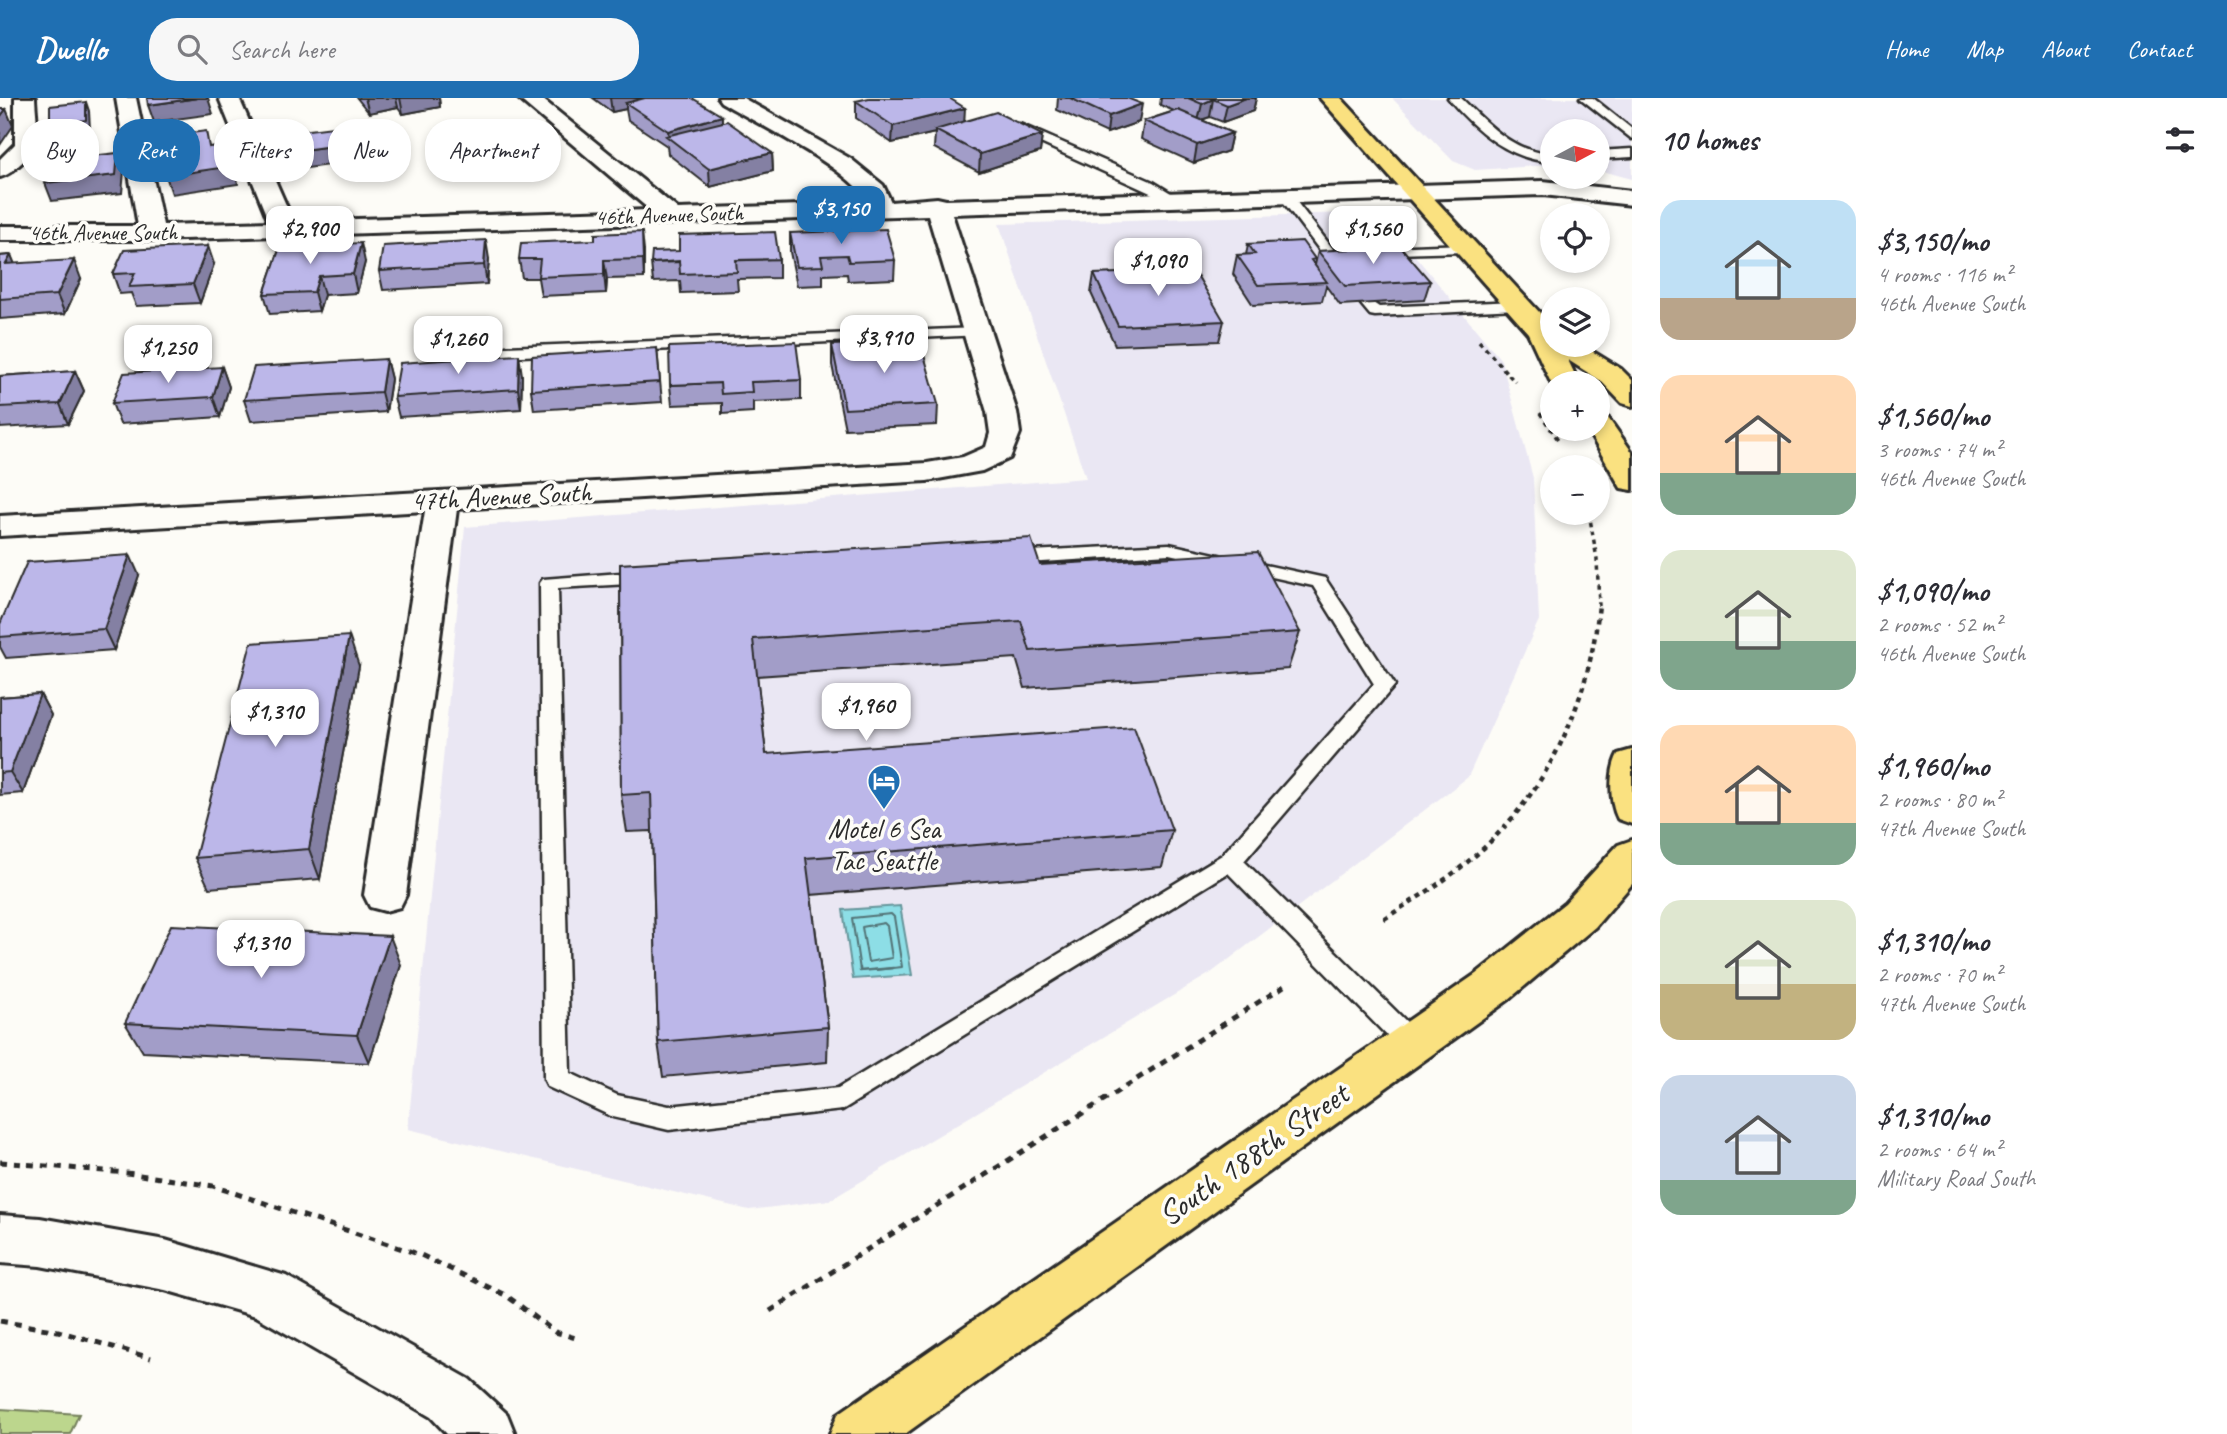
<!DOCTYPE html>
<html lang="en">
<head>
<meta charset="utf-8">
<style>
  :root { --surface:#fff; --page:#f7f7f7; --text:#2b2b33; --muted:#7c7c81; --accent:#1f6fb2 }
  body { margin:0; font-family:Caveat,sans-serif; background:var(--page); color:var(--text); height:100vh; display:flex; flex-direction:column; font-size:26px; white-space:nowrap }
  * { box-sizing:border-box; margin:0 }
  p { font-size:23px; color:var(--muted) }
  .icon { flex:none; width:38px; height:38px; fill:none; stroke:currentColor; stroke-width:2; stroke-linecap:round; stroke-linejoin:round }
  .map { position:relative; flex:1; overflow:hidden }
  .side { display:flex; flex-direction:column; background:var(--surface); width:595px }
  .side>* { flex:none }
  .hud { position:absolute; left:21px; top:21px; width:665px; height:63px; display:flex; gap:14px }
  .needle { width:46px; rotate:83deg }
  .controls { position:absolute; left:1540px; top:21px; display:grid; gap:14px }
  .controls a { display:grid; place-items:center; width:70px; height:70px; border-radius:50%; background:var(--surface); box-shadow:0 4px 10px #0003; font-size:35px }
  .price { position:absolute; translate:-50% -60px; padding:0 16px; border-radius:14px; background:#fff; color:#222; font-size:23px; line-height:46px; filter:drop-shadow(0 2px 4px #0008) }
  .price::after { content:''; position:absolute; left:50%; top:42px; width:21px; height:16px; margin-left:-10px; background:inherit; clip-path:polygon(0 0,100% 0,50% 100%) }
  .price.active { background:var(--accent); color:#fff }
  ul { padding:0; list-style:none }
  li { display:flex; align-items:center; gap:21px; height:175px; padding:0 28px }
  li span { display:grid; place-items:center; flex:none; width:196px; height:140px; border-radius:21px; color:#555 }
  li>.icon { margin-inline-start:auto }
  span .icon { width:84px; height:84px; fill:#fffc; stroke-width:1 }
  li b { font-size:30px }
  h2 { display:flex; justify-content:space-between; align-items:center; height:84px; padding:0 28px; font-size:30px }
  .tag { padding:0 24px; border-radius:28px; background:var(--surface); box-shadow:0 4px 10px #0003; font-size:24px; line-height:63px }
  .tag.active { background:var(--accent); color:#fff }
  header { display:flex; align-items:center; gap:42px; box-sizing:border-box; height:98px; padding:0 35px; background:var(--accent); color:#fff }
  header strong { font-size:33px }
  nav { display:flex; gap:38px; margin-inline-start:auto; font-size:24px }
  .search { width:490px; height:63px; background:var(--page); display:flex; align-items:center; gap:18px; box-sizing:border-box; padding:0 24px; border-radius:28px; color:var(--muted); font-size:26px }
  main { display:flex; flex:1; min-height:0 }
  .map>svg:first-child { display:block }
</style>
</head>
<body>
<header>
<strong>Dwello</strong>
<div class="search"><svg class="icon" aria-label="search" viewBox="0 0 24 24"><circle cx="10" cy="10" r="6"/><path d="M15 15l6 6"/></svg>Search here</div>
<nav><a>Home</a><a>Map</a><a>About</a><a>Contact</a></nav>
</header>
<main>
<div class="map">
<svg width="1632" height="1336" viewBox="0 0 1632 1336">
  <rect width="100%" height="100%" fill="#fdfcf7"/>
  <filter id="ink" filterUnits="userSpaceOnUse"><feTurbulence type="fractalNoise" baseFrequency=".0143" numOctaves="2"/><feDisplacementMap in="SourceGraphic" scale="14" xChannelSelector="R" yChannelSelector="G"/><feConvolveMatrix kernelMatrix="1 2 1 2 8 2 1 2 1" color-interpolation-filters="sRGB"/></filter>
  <g filter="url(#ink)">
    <!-- built -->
    <path fill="#eae7f3" d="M 1392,0 L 1632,0 L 1632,81 L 1598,72 L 1598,33 L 1552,33 L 1552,67 L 1475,72 L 1453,63 Z
      M 1379,114 L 1501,262 L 1533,380 L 1539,522 L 1468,679 L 1211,875 L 830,1102 L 749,1112 L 408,1031 L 465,429 L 1086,380 L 999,126 Z"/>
    <!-- green -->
    <path fill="#bcd68d" stroke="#74805c" stroke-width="2" d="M 0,1311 L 79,1316 L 70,1336 L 0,1336 Z"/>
    <!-- water -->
    <path fill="#8ddee6" stroke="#66969b" stroke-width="2" d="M 900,808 L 912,877 L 853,881 L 843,812 Z"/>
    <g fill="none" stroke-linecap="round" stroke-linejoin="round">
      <!-- shore-far1 -->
      <path stroke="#527376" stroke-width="2" d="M 884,825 L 887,828 L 892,860 L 868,864 L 862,829 Z
        M 860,872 L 852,820 L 891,816 L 894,819 L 902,869 L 875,872"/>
      <!-- shore -->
      <path stroke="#527376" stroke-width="2.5" d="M 860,870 L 860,873 L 893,870"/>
      <defs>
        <path id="service" d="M 1448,0 L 1461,0 C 1488,26 1512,54 1552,56 L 1552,64 C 1509,62 1475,32 1448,0 Z
          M 1580,0 L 1593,0 L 1632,31 L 1632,41 Z
          M 1012,26 L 1020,26 L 1153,84 L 1179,100 L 1178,103 L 1168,103 L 1012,32 Z
          M 1632,51 L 1632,59 L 1598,61 L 1598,53 Z
          M 1284,93 L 1289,94 L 1333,151 L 1465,146 L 1472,150 L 1465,154 L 1324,158 L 1278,97 Z
          M 1367,201 L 1379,209 L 1517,203 L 1524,207 L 1517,211 L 1375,218 L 1370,217 L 1360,205 Z
          M 977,230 L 984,234 L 982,237 L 456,261 L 448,256 L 456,251 Z
          M 1169,446 L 1325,480 L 1395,587 L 1244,763 L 1420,937 L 1423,945 L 1420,953 L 1411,956 L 1402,953 L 1228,775 L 842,1012 L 669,1032 L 613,1019 L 548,989 L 544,981 L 540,485 L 543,481 L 647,473 L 656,479 L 647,485 L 558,490 L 570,975 L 617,997 L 669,1008 L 838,990 L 1222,757 L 1374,586 L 1313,488 L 1169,456 L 1011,466 L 1002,460 L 1011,454 Z"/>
        <path id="minor" d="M 15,0 L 35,0 C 36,29 44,47 19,67 C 13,73 8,77 0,79 L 0,61 L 15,46 Z
          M 116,0 L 136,0 L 163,127 L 269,124 L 219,0 L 239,0 L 293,123 L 650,112 L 518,0 L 541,0 L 678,111 L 867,105 C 858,74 752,23 721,4 L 718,0 L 743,0 L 851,61 L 883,87 L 891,104 L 937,100 L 946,102 L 1543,83 L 1632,93 L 1632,107 L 1543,97 L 952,116 L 1017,314 L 1020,335 L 1010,360 L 982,373 L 927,383 L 457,411 L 406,797 L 400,809 L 385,813 L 370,809 L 364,797 L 425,413 L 0,438 L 0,418 L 927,365 L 963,359 L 986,349 L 990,335 L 987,314 L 928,117 L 152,142 L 0,142 L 0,128 L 138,128 Z"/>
        <path id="secondary" d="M 0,1117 L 40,1120 L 165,1142 L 286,1178 L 469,1281 L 507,1316 L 515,1336 L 447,1336 L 431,1319 L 256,1218 L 165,1192 L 40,1168 L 0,1165 Z"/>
        <path id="primary" d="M 1320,0 L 1341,0 L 1552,228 L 1552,247 L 1582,247 L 1621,271 L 1632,282 L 1632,308 L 1622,305 L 1601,283 L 1568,262 L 1579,285 L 1552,287 L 1528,235 Z
          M 1598,317 L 1608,320 L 1632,354 L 1632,392 L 1621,390 L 1587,331 L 1598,331 Z
          M 1632,652 L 1632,726 L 1618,721 C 1609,704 1609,673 1618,656 Z
          M 1632,742 L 1632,786 L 1595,829 L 1508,902 L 905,1336 L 830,1336 L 838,1316 L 1476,876 L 1565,805 L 1618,747 Z"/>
      </defs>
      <!-- service casing -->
      <use href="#service" stroke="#2b2b2b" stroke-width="5"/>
      <!-- minor casing -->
      <use href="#minor" stroke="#2b2b2b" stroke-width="6"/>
      <!-- secondary casing -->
      <use href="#secondary" stroke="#2b2b2b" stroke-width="6"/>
      <!-- primary casing -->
      <use href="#primary" stroke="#2b2b2b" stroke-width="6"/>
      <!-- path-far2 -->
      <path stroke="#2b2b2b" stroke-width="3.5" stroke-dasharray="4.5 4.5" stroke-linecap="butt" d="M 1479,243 L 1515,284
        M 1540,315 L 1559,343
        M 1589,415 L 1597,461 L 1599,508"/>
      <!-- path-far1 -->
      <path stroke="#2b2b2b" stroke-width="4.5" stroke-dasharray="5 5" stroke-linecap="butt" d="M 1384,821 C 1410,804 1436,789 1460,770 C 1543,706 1590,608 1599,506"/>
      <!-- path -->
      <path stroke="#2b2b2b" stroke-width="5" stroke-dasharray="7 7" stroke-linecap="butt" d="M 0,1064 L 127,1075 L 213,1088 L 421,1157 L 507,1198 L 555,1234 L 576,1240
        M 770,1213 L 1284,888
        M 0,1223 L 58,1233 L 151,1260"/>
      <!-- service -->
      <use href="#service" fill="#fdfcf7" fill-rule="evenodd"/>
      <!-- minor -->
      <use href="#minor" fill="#fdfcf7" fill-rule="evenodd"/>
      <!-- secondary -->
      <use href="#secondary" fill="#fdfcf7" fill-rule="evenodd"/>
      <!-- primary -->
      <use href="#primary" fill="#fae180" fill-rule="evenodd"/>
    </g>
    <!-- wall -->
    <path fill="#a29dc8" stroke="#2b2b2b" stroke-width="2" d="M 357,0 L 439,0 L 440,9 L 403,16 L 398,9 L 369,15 Z
      M 593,0 L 692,0 L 722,24 L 772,55 L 773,73 L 710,89 L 668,56 L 667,48 L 628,22 L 626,11 L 612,14 Z
      M 1058,0 L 1127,0 L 1139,24 L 1107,35 L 1057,12 Z
      M 1161,0 L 1256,0 L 1253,13 L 1223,24 L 1210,19 L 1201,22 L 1232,35 L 1228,53 L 1194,65 L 1141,41 L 1144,23 L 1174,13 L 1160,7 Z
      M 856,3 L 1042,37 L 1040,54 L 979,74 L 934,50 L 935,35 L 892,45 L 856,20 Z
      M 790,135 L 895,162 L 894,181 L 848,183 L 847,176 L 823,177 L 823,187 L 797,188 L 790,154 Z
      M 1248,146 L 1315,161 L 1315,167 L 1318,153 L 1430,183 L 1424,202 L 1340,207 L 1326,188 L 1322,203 L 1253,207 L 1233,176 L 1237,157 L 1246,157 Z
      M 280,149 L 365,164 L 357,195 L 324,197 L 319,213 L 270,216 L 264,196 Z
      M 644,153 L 644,180 L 607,181 L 606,195 L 541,198 L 538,180 L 522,180 L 519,161 Z
      M 11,157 L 14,166 L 81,181 L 65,216 L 0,221 L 0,158 Z
      M 489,161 L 487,186 L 383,192 L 379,173 Z
      M 779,161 L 779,180 L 737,181 L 738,193 L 681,195 L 680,183 L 653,184 L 651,165 Z
      M 214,166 L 200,205 L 136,208 L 131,195 L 120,196 L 113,176 Z
      M 1094,176 L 1224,223 L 1219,243 L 1115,247 L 1091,195 Z
      M 832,247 L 938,306 L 937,327 L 845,331 L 832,267 Z
      M 657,250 L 662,304 L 534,312 L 531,292 Z
      M 386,261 L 391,281 L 386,314 L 251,323 L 244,302 Z
      M 222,269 L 229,289 L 220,319 L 120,326 L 112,305 Z
      M 75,273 L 84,293 L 68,326 L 0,330 L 0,278 Z
      M 522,277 L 521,311 L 399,319 L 394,299 Z
      M 801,282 L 801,302 L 753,304 L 753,314 L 722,316 L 722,305 L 672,307 L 670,287 Z
      M 620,466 L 1040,467 L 1300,534 L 1288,571 L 1025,590 L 1016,560 L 757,578 L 766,656 L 1172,732 L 1162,769 L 811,797 L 828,929 L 827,964 L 663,979 L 658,944 L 652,733 L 627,734 L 621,697 Z
      M 139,477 L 114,552 L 6,560 L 0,549 L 0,526 Z
      M 359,568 L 320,781 L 209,790 L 195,760 Z
      M 40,596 L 51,617 L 23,695 L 0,697 L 0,599 Z
      M 401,867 L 369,965 L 143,954 L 125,925 Z"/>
    <!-- shaded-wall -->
    <path fill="#8480a3" stroke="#2b2b2b" stroke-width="2" d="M 198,0 L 208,0 L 213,16 L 154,24 L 148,7 Z
      M 365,0 L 396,0 L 398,9 L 369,15 Z
      M 400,0 L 439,0 L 440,9 L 403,16 Z
      M 610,0 L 663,0 L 626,5 L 626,11 L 612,14 Z
      M 1246,0 L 1256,0 L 1253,13 L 1223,24 L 1227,7 Z
      M 1213,1 L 1210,19 L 1198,23 L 1202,6 Z
      M 86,4 L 89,13 L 90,31 L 53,36 L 50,27 Z
      M 1142,6 L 1139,24 L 1107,35 L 1109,18 Z
      M 965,10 L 964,28 L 935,32 L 935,35 L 892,45 L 893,28 Z
      M 6,11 L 13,28 L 0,47 L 0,19 Z
      M 722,18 L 722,36 L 669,40 L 668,33 Z
      M 1232,35 L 1228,53 L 1194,65 L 1197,47 Z
      M 1042,37 L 1040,54 L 979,74 L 980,56 Z
      M 354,45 L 358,63 L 279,74 L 274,56 Z
      M 229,46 L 234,64 L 238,86 L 172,96 L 166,78 Z
      M 118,55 L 124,73 L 122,95 L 52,103 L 45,85 Z
      M 772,55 L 773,73 L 710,89 L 709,71 Z
      M 642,134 L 644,153 L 644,180 L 643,161 Z
      M 486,142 L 489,161 L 487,186 L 484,167 Z
      M 361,145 L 365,164 L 357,195 L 353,176 Z
      M 208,148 L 214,166 L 200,205 L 193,186 Z
      M 11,157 L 19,176 L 6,166 Z
      M 74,162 L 81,181 L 65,216 L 57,197 Z
      M 604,162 L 607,181 L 606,195 L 604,176 Z
      M 319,178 L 324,197 L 319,213 L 314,194 Z
      M 519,257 L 522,277 L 521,311 L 518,291 Z
      M 386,261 L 391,281 L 386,314 L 381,294 Z
      M 222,269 L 229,289 L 220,319 L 213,299 Z
      M 75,273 L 84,293 L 68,326 L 60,306 Z
      M 130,457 L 139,477 L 114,552 L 104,531 Z
      M 349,538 L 359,568 L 320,781 L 309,751 Z
      M 40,596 L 51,617 L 23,695 L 10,674 Z
      M 390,838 L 401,867 L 369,965 L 357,937 Z"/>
    <!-- building -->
    <path fill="#bcb7e9" stroke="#2b2b2b" stroke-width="2" d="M 147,0 L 198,0 L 148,7 Z
      M 645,0 L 692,0 L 722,18 L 668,33 L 626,5 Z
      M 869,0 L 949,0 L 965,10 L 893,28 L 856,3 Z
      M 1070,0 L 1127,0 L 1142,6 L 1109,18 Z
      M 1188,0 L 1246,0 L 1227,7 L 1213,1 L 1202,6 Z
      M 86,4 L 86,22 L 50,27 L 50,8 Z
      M 0,11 L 6,11 L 0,19 Z
      M 1178,12 L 1232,35 L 1197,47 L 1144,23 Z
      M 996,14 L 1042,37 L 980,56 L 935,32 Z
      M 727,23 L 772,55 L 709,71 L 666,38 Z
      M 348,27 L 354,45 L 274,56 L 269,37 Z
      M 206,33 L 209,49 L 229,46 L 233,68 L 166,78 L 161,39 Z
      M 118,55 L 116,77 L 45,85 L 49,63 Z
      M 886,131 L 895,162 L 849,164 L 847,157 L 821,158 L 823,168 L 797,169 L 790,135 Z
      M 642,134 L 643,161 L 604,162 L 604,176 L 538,179 L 540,161 L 519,161 L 521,145 L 595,142 L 595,136 Z
      M 775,134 L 779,161 L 736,162 L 737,174 L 680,176 L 679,163 L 651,165 L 652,154 L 679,153 L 679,137 Z
      M 486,142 L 484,167 L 379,173 L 383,148 Z
      M 1302,143 L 1315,161 L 1311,162 L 1327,184 L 1258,187 L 1237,157 L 1255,156 L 1248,146 Z
      M 361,145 L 353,176 L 319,178 L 314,194 L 264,196 L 280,149 Z
      M 208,148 L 193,186 L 129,189 L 135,175 L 113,176 L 124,152 Z
      M 1400,148 L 1430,183 L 1345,188 L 1318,153 Z
      M 11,157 L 6,166 L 74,162 L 57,197 L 0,201 L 0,158 Z
      M 1194,172 L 1224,223 L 1118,228 L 1094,176 Z
      M 920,243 L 938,306 L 845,311 L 832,247 Z
      M 796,244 L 801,282 L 751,284 L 752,294 L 721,296 L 720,285 L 670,287 L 669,249 Z
      M 657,250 L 660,284 L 531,292 L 532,258 Z
      M 519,257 L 518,291 L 394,299 L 400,265 Z
      M 386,261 L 381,294 L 244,302 L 254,269 Z
      M 222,269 L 213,299 L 112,305 L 124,275 Z
      M 75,273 L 60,306 L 0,309 L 0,278 Z
      M 1031,440 L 1040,467 L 1258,454 L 1300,534 L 1030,553 L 1021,523 L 753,541 L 766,656 L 1134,629 L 1172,732 L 806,760 L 828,929 L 658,944 L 651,695 L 621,697 L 620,466 Z
      M 130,457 L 104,531 L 0,539 L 0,526 L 27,464 Z
      M 349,538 L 309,751 L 195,760 L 251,545 Z
      M 40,596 L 10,674 L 0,675 L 0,599 Z
      M 171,827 L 390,838 L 357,937 L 125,925 Z"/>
  </g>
  <!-- icons -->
  <defs>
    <symbol id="hotel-pin" viewBox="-11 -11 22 30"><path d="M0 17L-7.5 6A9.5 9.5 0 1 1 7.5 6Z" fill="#1f6fb2" stroke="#fdfcf7"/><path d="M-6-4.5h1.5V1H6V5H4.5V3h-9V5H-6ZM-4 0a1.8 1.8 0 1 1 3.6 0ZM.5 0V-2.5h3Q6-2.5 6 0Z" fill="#fff"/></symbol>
  </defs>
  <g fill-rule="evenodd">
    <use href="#hotel-pin" x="865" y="664" width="38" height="52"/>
  </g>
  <g text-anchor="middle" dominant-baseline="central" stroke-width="7" stroke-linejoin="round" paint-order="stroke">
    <!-- far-street labels -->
    <g font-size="23" fill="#2b2b2b" stroke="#fdfcf7">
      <text transform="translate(669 117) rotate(-2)">46th Avenue South</text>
      <text x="103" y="134">46th Avenue South</text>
    </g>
    <!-- street labels -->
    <g font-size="28" fill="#2b2b2b" stroke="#fdfcf7">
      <text transform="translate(501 398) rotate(-3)">47th Avenue South</text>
    </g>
    <!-- poi labels -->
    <g font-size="28" fill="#2b2b2b" stroke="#fdfcf7">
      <text x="884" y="730">Motel 6 Sea<tspan x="884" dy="32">Tac Seattle</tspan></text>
    </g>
    <!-- near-street labels -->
    <g font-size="33" fill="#2b2b2b" stroke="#fdfcf7">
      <text transform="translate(1253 1056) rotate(-35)">South 188th Street</text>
    </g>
  </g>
</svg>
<div class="controls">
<a><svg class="needle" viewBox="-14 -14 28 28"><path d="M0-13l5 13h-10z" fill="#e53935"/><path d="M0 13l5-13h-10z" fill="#7c7c81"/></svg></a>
<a><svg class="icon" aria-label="locate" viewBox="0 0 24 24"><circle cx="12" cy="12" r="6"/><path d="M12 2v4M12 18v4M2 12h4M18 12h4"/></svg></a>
<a><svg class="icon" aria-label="layers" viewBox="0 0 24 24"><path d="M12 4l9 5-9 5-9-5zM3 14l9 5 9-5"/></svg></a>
<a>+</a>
<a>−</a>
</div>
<b class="price active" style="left:841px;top:148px">$3,150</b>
<b class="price" style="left:310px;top:168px">$2,900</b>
<b class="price" style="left:1373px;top:168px">$1,560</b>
<b class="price" style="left:1158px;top:200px">$1,090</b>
<b class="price" style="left:884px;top:277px">$3,910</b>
<b class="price" style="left:458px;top:278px">$1,260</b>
<b class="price" style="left:168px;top:287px">$1,250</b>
<b class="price" style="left:866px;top:645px">$1,960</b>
<b class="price" style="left:275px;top:651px">$1,310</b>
<b class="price" style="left:261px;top:882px">$1,310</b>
<div class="hud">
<a class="tag">Buy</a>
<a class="tag active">Rent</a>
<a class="tag">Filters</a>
<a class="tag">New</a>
<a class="tag">Apartment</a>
</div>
</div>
<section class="side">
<h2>10 homes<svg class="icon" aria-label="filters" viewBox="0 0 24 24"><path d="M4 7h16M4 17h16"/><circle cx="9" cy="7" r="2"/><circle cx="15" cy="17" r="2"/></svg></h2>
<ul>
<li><span style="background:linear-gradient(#bfe0f5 70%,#b9a48a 0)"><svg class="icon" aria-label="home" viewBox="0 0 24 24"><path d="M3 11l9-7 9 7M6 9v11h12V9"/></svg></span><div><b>$3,150/mo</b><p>4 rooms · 116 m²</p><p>46th Avenue South</p></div></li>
<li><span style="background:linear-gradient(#ffd9b3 70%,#7fa58c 0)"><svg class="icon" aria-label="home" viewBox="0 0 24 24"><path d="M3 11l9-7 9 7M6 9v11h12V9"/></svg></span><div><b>$1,560/mo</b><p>3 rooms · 74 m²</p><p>46th Avenue South</p></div></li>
<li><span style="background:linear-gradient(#dfe7d0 65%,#7fa58c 0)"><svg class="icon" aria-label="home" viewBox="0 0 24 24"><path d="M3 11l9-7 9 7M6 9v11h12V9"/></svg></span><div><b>$1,090/mo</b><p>2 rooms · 52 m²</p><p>46th Avenue South</p></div></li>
<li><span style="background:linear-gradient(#ffd9b3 70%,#7fa58c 0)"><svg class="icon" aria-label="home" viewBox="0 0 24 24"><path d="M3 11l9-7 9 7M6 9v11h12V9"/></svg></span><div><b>$1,960/mo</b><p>2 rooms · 80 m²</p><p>47th Avenue South</p></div></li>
<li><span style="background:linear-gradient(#dfe7d0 60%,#c2b280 0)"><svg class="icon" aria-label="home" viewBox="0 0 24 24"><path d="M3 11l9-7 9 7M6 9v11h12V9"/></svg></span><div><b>$1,310/mo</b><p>2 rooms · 70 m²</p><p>47th Avenue South</p></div></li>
<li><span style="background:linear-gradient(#c9d6e8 75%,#7fa58c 0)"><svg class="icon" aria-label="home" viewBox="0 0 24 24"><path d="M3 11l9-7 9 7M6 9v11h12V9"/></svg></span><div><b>$1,310/mo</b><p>2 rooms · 64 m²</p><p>Military Road South</p></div></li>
</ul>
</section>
</main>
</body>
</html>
